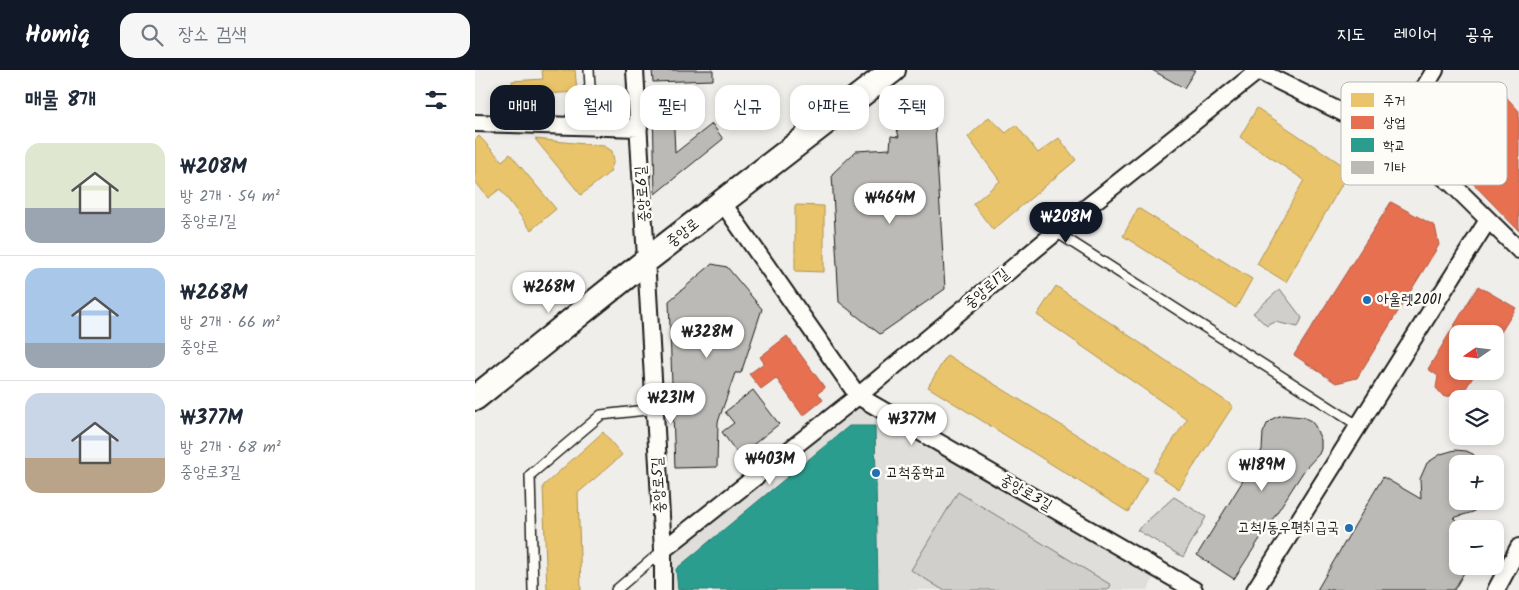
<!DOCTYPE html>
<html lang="ko">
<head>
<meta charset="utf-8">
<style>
  :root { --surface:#fff; --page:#f6f6f7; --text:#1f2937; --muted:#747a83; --line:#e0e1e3; --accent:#111827 }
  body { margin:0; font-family:Kalam,"Poor Story",sans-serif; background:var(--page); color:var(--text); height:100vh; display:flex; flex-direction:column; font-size:19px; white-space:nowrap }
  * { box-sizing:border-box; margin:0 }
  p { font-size:16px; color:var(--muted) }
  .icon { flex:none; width:28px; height:28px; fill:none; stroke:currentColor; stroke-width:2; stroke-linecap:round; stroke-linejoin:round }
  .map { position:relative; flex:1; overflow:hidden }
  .drawer { display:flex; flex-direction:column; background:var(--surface); width:475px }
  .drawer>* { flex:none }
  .banner { position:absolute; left:15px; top:15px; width:475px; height:45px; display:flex; gap:10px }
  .needle { width:32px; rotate:256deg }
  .buttons { position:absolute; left:974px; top:255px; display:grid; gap:10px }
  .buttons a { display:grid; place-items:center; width:55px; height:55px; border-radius:10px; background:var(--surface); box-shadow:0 2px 8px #0003; font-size:25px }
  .price { position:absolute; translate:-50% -42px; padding:0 11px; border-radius:18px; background:#fff; color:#222; font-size:16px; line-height:32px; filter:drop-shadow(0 1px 2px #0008) }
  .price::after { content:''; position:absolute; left:50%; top:30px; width:15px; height:11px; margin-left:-8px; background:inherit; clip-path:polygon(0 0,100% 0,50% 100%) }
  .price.current { background:var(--accent); color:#fff }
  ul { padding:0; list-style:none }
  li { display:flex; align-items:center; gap:15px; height:125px; padding:0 25px }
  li+li { border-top:1px solid var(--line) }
  li span { display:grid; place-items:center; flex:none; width:140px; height:100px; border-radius:15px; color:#555 }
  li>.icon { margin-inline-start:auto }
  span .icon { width:60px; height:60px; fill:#fffc; stroke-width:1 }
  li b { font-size:21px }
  h2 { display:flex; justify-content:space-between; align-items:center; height:60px; padding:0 25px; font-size:21px }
  .tag { padding:0 18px; border-radius:15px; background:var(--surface); box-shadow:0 2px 8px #0003; font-size:18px; line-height:45px }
  .tag.current { background:var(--accent); color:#fff }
  header { display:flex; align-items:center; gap:30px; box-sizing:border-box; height:70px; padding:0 25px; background:var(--accent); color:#fff }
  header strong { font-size:24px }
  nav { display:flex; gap:28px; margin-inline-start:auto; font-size:18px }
  .search { width:350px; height:45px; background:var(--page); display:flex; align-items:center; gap:12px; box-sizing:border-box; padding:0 18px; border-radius:15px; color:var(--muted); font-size:19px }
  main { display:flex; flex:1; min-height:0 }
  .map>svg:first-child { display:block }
</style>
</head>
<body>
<header>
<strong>Homiq</strong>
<div class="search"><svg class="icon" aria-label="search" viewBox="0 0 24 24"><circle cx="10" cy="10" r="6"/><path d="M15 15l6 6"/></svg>장소 검색</div>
<nav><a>지도</a><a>레이어</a><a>공유</a></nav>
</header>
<main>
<section class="drawer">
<h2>매물 8개<svg class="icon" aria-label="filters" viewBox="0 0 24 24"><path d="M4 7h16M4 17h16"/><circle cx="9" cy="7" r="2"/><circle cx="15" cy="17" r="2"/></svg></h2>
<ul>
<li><span style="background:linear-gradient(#dfe7d0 65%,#9aa5b1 0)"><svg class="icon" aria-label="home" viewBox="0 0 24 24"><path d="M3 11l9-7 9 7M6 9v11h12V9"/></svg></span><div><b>₩208M</b><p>방 2개 · 54 m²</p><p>중앙로1길</p></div></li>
<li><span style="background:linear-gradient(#a9c7e8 75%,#9aa5b1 0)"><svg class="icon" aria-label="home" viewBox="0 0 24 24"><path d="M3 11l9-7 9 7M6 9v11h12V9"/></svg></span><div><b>₩268M</b><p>방 2개 · 66 m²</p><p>중앙로</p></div></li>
<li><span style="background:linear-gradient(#c9d6e8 65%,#b9a48a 0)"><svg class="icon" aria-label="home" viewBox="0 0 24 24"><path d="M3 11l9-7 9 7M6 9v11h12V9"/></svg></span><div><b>₩377M</b><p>방 2개 · 68 m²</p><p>중앙로3길</p></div></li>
</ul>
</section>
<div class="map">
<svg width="1044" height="520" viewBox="0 0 1044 520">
  <rect width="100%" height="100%" fill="#f0eeea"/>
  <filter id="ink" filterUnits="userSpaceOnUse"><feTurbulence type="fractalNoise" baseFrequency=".02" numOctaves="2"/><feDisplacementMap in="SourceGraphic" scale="10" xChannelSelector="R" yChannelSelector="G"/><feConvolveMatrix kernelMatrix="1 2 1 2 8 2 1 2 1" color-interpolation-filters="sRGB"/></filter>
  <g filter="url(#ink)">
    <!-- built -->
    <path fill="#e0deda" d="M 383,326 L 683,499 L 673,520 L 188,520 L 188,480 Z"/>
    <!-- green -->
    <path fill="#d0cfcc" stroke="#767674" d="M 805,219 L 827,248 L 823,257 L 800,252 L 792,256 L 778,243 Z
      M 483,422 L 636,515 L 633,520 L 468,520 L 436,500 Z
      M 699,427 L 731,447 L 708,487 L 662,460 Z"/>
    <!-- homes -->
    <path fill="#e9c46a" stroke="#ac9253" d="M 67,0 L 100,0 L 102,22 L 38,26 L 37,11 L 68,9 Z
      M 782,38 L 875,100 L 811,212 L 782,194 L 829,110 L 765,67 Z
      M 514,47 L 531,63 L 541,55 L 563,83 L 584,68 L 601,90 L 518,160 L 498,134 L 525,111 L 493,67 Z
      M 4,66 L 27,91 L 35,84 L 81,139 L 56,160 L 25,119 L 13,128 L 0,111 L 0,70 Z
      M 60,69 L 129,76 L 137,81 L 139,90 L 135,102 L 106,125 Z
      M 320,135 L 349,136 L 349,202 L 320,201 Z
      M 663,138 L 777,209 L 761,238 L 648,166 Z
      M 581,216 L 758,336 L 704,419 L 678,401 L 712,349 L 562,245 Z
      M 472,285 L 672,408 L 653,442 L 453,317 Z
      M 128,362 L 147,385 L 103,423 L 106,520 L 72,520 L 68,416 Z"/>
    <!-- shops -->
    <path fill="#e76f51" stroke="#aa5641" d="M 1023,18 L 1044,41 L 1044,161 L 986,101 L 986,83 L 988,78 L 975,60 Z
      M 916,132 L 960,156 L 964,175 L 882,308 L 861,313 L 819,285 Z
      M 1003,216 L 1041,238 L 1020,272 L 1020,264 L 982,264 L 982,301 L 1002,301 L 987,324 L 969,327 L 961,318 L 963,306 L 953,299 Z
      M 312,266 L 350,318 L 343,323 L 348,330 L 328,346 L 301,308 L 286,319 L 274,304 L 289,293 L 285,287 Z"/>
    <!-- schools -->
    <path fill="#2a9d8f" stroke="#26766c" d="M 374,356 L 400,356 L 403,520 L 203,520 L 201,499 Z"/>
    <!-- building -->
    <path fill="#bbbab6" stroke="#1c1c1c" d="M 177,0 L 238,0 L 238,10 L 178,12 Z
      M 677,0 L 720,0 L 709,18 Z
      M 458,24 L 470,219 L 405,264 L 364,232 L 357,104 L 381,81 L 415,79 L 416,66 L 424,67 L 422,59 L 431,57 L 431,51 L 437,44 L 441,45 L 441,40 Z
      M 178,37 L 198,38 L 200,83 L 237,54 L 248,69 L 180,124 Z
      M 237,194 L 252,197 L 287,239 L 266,303 L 260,303 L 243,352 L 242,397 L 200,398 L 194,231 Z
      M 278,320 L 304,354 L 264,386 L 247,362 L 259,353 L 250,342 Z
      M 807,345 L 828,347 L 836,351 L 840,356 L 846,370 L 846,379 L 844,384 L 830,399 L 759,509 L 722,485 L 787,380 L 788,363 L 792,354 L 797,349 Z
      M 980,380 L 991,381 L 998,384 L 1007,394 L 982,394 L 982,431 L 1008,431 L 998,442 L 978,448 L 996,459 L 982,459 L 982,496 L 993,496 L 979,520 L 842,520 L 908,407 L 946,429 L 945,409 L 952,393 L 966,384 Z"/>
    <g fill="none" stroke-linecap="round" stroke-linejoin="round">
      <defs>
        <path id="service" d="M 91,56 L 115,16 L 114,0
          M 581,162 L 884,356
          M 58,520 L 55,405 L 126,345 L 180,339
          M 141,520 L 188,480"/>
        <path id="minor" d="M 160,0 L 188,480 L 188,520
          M 781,0 L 919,68 L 977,114 L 1044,180
          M 0,53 L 164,58
          M 919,68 L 960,0
          M 247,132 L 383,326 L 719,520
          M 188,480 L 383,326 L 581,162 L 783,1
          M 780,520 L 1013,150
          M 1021,520 L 1044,477"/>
        <path id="secondary" d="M 0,328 L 172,190 L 418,0"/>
      </defs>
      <!-- service casing -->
      <use href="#service" stroke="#1c1c1c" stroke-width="12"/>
      <!-- minor casing -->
      <use href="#minor" stroke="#1c1c1c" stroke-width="20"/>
      <!-- secondary casing -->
      <use href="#secondary" stroke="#1c1c1c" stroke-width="28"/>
      <!-- service -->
      <use href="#service" stroke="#fdfcf7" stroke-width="9"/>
      <!-- minor -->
      <use href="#minor" stroke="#fdfcf7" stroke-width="16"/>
      <!-- secondary -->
      <use href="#secondary" stroke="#fdfcf7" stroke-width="24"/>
    </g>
  </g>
  <!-- markers -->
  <g fill="#1f6fb2" stroke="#fdfcf7" stroke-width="2">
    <circle cx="892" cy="230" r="5"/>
    <circle cx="401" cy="403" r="5"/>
    <circle cx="874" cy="458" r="5"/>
  </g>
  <g text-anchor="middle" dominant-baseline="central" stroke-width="5" stroke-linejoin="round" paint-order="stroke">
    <!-- street labels -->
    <g font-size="15" fill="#1c1c1c" stroke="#fdfcf7">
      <text transform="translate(168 124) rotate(-94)">중앙로6길</text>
      <text transform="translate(208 163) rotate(-38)">중앙로</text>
      <text transform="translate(512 219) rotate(-40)">중앙로1길</text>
      <text transform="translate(184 415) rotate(-93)">중앙로5길</text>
      <text transform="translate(551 423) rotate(30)">중앙로3길</text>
    </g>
    <!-- poi labels -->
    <g font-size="15" fill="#1c1c1c" stroke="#fdfcf7" text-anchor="start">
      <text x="902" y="230">아울렛2001</text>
      <text x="411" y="403">고척중학교</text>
      <text x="864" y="458" text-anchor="end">고척1동우편취급국</text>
    </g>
  </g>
  <!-- legend -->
  <rect x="866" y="12" width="166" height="103" rx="8" fill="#fdfcf7" stroke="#bab9b5" stroke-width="1"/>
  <rect x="876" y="23" width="23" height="14" fill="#e9c46a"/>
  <rect x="876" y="46" width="23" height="13" fill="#e76f51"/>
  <rect x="876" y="68" width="23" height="14" fill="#2a9d8f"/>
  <rect x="876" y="91" width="23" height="13" fill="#bbbab6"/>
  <g font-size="14" fill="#1c1c1c">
    <text x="908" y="35">주거</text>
    <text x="908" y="57">상업</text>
    <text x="908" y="80">학교</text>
    <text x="908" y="102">기타</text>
  </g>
</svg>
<div class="buttons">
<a><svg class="needle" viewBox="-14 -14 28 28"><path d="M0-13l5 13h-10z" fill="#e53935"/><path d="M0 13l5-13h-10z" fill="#747a83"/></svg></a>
<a><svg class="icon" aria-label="layers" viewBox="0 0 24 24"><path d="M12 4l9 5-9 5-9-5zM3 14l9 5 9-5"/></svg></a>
<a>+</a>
<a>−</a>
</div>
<b class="price" style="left:415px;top:155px">₩464M</b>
<b class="price current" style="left:591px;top:174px">₩208M</b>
<b class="price" style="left:74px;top:244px">₩268M</b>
<b class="price" style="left:232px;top:289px">₩328M</b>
<b class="price" style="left:196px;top:355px">₩231M</b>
<b class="price" style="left:437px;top:376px">₩377M</b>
<b class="price" style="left:295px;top:416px">₩403M</b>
<b class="price" style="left:787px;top:422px">₩189M</b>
<div class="banner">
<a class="tag current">매매</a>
<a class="tag">월세</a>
<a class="tag">필터</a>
<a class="tag">신규</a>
<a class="tag">아파트</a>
<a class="tag">주택</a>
</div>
</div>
</main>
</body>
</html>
